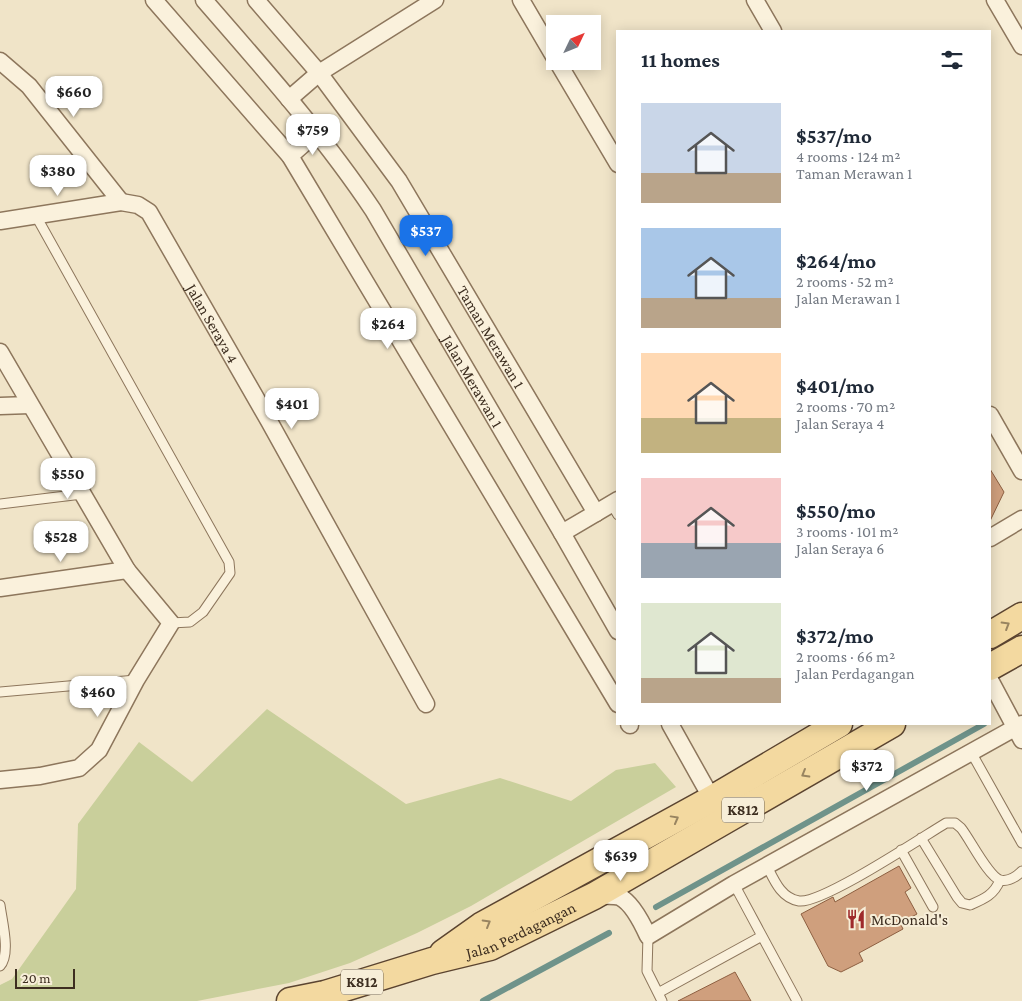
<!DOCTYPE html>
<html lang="en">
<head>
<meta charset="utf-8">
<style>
  :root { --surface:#fff; --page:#f2f2f3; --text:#1f2937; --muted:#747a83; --accent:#1a73e8 }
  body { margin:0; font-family:"Crimson Pro",serif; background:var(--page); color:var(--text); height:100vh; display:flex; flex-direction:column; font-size:19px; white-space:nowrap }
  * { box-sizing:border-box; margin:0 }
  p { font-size:16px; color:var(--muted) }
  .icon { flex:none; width:28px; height:28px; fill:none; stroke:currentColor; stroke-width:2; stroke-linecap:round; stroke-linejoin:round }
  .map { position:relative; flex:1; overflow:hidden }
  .side { position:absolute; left:616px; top:30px; width:375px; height:695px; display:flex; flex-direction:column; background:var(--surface); border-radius:0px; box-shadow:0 2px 12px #0003 }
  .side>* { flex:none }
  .needle { width:32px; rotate:47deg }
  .tools { position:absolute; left:546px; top:15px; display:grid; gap:10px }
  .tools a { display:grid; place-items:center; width:55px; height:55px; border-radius:0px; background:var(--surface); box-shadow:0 2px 12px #0003; font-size:25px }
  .scale { position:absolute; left:15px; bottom:12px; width:60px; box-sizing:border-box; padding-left:5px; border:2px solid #3d2e20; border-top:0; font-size:14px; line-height:18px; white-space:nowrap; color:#3d2e20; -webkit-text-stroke:4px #f7eed8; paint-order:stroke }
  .price { position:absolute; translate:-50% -42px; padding:0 11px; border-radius:10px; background:#fff; color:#222; font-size:16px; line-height:32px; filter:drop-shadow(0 1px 2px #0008) }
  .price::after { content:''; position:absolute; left:50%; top:30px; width:15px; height:11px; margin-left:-8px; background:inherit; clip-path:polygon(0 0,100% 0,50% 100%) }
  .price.active { background:var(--accent); color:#fff }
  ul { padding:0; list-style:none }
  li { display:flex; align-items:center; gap:15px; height:125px; padding:0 25px }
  li span { display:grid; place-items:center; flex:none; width:140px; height:100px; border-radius:0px; color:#555 }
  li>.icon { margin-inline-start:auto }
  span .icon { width:60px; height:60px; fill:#fffc; stroke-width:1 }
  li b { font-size:21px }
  h2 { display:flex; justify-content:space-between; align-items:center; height:60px; padding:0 25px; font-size:21px }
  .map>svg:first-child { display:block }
</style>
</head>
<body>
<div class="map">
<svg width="1022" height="1001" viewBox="0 0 1022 1001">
  <rect width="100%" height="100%" fill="#f0e4c8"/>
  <!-- green -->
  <path fill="#c9cf9b" d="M 267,709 L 406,804 L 500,778 L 571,801 L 616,770 L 655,763 L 676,787 L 471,906 L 417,933 L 350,963 L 289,983 L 197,1001 L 0,1001 L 0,985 L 12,979 L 76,889 L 78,824 L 139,742 L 192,782 Z"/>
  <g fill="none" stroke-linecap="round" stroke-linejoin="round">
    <!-- stream -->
    <path stroke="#6f938a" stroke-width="6" d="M 656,907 L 984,724
      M 483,1001 L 609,933"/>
  </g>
  <!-- building -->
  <path fill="#cf9f7d" stroke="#8d5f41" d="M 990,469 L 1004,492 L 990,521 Z
    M 899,866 L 911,888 L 905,892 L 917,914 L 900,923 L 903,929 L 859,953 L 863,961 L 841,972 L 828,966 L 801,914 L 833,897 L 835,902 Z
    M 735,972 L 751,1001 L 678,1001 Z"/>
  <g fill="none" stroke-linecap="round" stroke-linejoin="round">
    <defs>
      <path id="lane" d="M 36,216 L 229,562 L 230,573 L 203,612 L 190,622 L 171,623
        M 611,503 L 618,515
        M 0,504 L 82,494
        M 0,692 L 136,680
        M 971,752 L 1022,843
        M 921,838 L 957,897 L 962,903 L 970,905 C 984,899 994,895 1000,880
        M 901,850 L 933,907
        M 767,866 C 774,880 781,898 799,901 C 822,904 921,838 946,823 L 955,823 L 961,828 C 970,839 988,876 1000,880 C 1009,882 1016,877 1022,871
        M 734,884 L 797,1001
        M 0,905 C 2,921 11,954 0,966
        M 648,936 L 647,971 L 662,1001
        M 658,993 L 762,936"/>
      <g id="street">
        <path d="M 154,0 L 290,156 L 618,704"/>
        <path id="s1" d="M 204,0 C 263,68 323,135 373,210 L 562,533 L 618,631"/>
        <path id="s2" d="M 256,0 L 319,73 L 399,181 L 596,513"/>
        <path d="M 521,0 L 555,58"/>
        <path d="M 755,0 L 773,31"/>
        <path d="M 995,0 L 1022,46"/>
        <path d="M 0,61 L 29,86 L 121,202"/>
        <path d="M 557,61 L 618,164"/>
        <path d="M 289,99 L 319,73 L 435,0"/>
        <path d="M 290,156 L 316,133"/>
        <path id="s3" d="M 0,221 L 121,202 L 138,205 L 149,212 L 269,421 L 426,704"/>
        <path d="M 0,352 L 127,570 L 171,623 L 136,680 L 99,750 L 79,768 L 40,776 L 0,780"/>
        <path d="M 0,406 L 30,405"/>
        <path d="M 990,415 L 1022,471"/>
        <path d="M 562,533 L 618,500"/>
        <path d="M 990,538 L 1022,519"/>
        <path d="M 0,588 L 127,570"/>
        <path d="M 990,680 L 1022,740"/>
        <path d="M 629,724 L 630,725"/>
        <path d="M 670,724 L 712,799"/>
        <path d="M 596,896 C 603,896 614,895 620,897 C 632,903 643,925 648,936 L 734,884 L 1022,724"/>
      </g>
      <g id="primary">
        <path d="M 990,635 L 1022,616"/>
        <path d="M 990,667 L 1022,649"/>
        <path d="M 443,953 L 481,926 L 712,799 L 839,724"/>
        <path id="s4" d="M 290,1001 L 325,994 L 432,961 L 490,947 L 594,896 L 892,724"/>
      </g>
    </defs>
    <!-- lane casing -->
    <use href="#lane" stroke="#8d765c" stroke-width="11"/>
    <!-- street casing -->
    <use href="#street" stroke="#8d765c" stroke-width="19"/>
    <!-- primary casing -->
    <use href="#primary" stroke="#5b4430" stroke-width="29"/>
    <!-- lane -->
    <use href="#lane" stroke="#faf1dc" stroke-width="9"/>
    <!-- street -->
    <use href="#street" stroke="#faf1dc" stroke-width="16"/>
    <!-- primary -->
    <use href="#primary" stroke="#f3d9a0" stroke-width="26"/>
  </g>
  <!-- one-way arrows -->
  <defs><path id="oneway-chevron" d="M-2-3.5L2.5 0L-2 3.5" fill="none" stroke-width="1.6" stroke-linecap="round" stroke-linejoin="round" transform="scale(1.25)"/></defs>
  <g stroke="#988460">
    <use href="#oneway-chevron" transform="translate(1006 625) rotate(-31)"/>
    <use href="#oneway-chevron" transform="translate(805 774) rotate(150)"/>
    <use href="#oneway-chevron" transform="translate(675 819) rotate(-29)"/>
    <use href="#oneway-chevron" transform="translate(487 923) rotate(-30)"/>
  </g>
  <!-- icons -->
  <defs>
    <symbol id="restaurant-bare" viewBox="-9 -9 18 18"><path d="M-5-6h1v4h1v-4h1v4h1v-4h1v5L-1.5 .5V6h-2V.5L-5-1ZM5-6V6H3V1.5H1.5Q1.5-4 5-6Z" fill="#9e2a2b" stroke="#f7eed8" stroke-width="2.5" paint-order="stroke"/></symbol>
  </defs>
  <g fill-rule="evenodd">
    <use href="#restaurant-bare" x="842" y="905" width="28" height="28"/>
  </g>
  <g text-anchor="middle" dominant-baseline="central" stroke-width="4" stroke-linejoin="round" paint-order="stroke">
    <!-- shield labels -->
    <g fill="#f7eed8" stroke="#756857" stroke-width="1">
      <rect x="722" y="797.5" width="42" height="25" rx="4"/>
      <rect x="341" y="969.5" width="42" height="25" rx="4"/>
    </g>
    <g font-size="15" font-weight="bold" fill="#3d2e20">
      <text x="743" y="810">K812</text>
      <text x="362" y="982">K812</text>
    </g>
    <!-- street labels -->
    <g font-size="16" fill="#3d2e20" stroke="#f7eed8">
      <text stroke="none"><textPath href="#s3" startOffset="281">Jalan Seraya 4</textPath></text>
      <text stroke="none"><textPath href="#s2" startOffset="412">Taman Merawan 1</textPath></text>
      <text stroke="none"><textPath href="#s1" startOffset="468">Jalan Merawan 1</textPath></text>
      <text stroke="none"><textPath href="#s4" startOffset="242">Jalan Perdagangan</textPath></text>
    </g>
    <!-- poi labels -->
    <g font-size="16" fill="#3d2e20" stroke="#f7eed8" text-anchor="start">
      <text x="871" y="919">McDonald's</text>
    </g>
  </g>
</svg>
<div class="tools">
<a><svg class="needle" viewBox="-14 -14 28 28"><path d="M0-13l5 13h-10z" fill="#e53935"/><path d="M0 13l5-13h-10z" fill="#747a83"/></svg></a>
</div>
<div class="scale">20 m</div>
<b class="price" style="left:74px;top:118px">$660</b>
<b class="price" style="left:313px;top:156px">$759</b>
<b class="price" style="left:58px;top:197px">$380</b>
<b class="price active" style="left:426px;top:257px">$537</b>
<b class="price" style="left:388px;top:350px">$264</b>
<b class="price" style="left:292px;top:430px">$401</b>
<b class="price" style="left:68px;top:500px">$550</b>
<b class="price" style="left:61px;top:563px">$528</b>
<b class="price" style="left:98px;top:718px">$460</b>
<b class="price" style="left:867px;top:792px">$372</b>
<b class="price" style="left:621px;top:882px">$639</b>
<section class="side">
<h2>11 homes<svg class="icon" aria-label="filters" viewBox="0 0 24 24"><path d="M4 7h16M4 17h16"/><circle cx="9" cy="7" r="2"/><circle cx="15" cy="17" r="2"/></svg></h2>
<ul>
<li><span style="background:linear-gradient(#c9d6e8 70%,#b9a48a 0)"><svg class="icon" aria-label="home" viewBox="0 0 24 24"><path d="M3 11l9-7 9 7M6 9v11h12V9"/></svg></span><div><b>$537/mo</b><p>4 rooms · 124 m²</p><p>Taman Merawan 1</p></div></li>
<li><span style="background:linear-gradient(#a9c7e8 70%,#b9a48a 0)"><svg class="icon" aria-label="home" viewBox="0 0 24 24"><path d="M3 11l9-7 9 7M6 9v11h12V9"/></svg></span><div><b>$264/mo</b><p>2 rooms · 52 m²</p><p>Jalan Merawan 1</p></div></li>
<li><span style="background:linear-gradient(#ffd9b3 65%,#c2b280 0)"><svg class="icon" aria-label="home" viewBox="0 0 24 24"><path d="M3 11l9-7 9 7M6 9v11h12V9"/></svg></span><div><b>$401/mo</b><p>2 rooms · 70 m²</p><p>Jalan Seraya 4</p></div></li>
<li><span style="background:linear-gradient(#f6c9c9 65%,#9aa5b1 0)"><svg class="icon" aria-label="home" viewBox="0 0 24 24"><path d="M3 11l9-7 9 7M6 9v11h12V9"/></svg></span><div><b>$550/mo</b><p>3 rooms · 101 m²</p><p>Jalan Seraya 6</p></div></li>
<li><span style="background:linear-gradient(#dfe7d0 75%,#b9a48a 0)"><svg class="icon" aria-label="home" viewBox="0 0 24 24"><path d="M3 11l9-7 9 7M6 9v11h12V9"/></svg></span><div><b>$372/mo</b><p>2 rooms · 66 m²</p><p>Jalan Perdagangan</p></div></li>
</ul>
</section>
</div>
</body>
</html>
